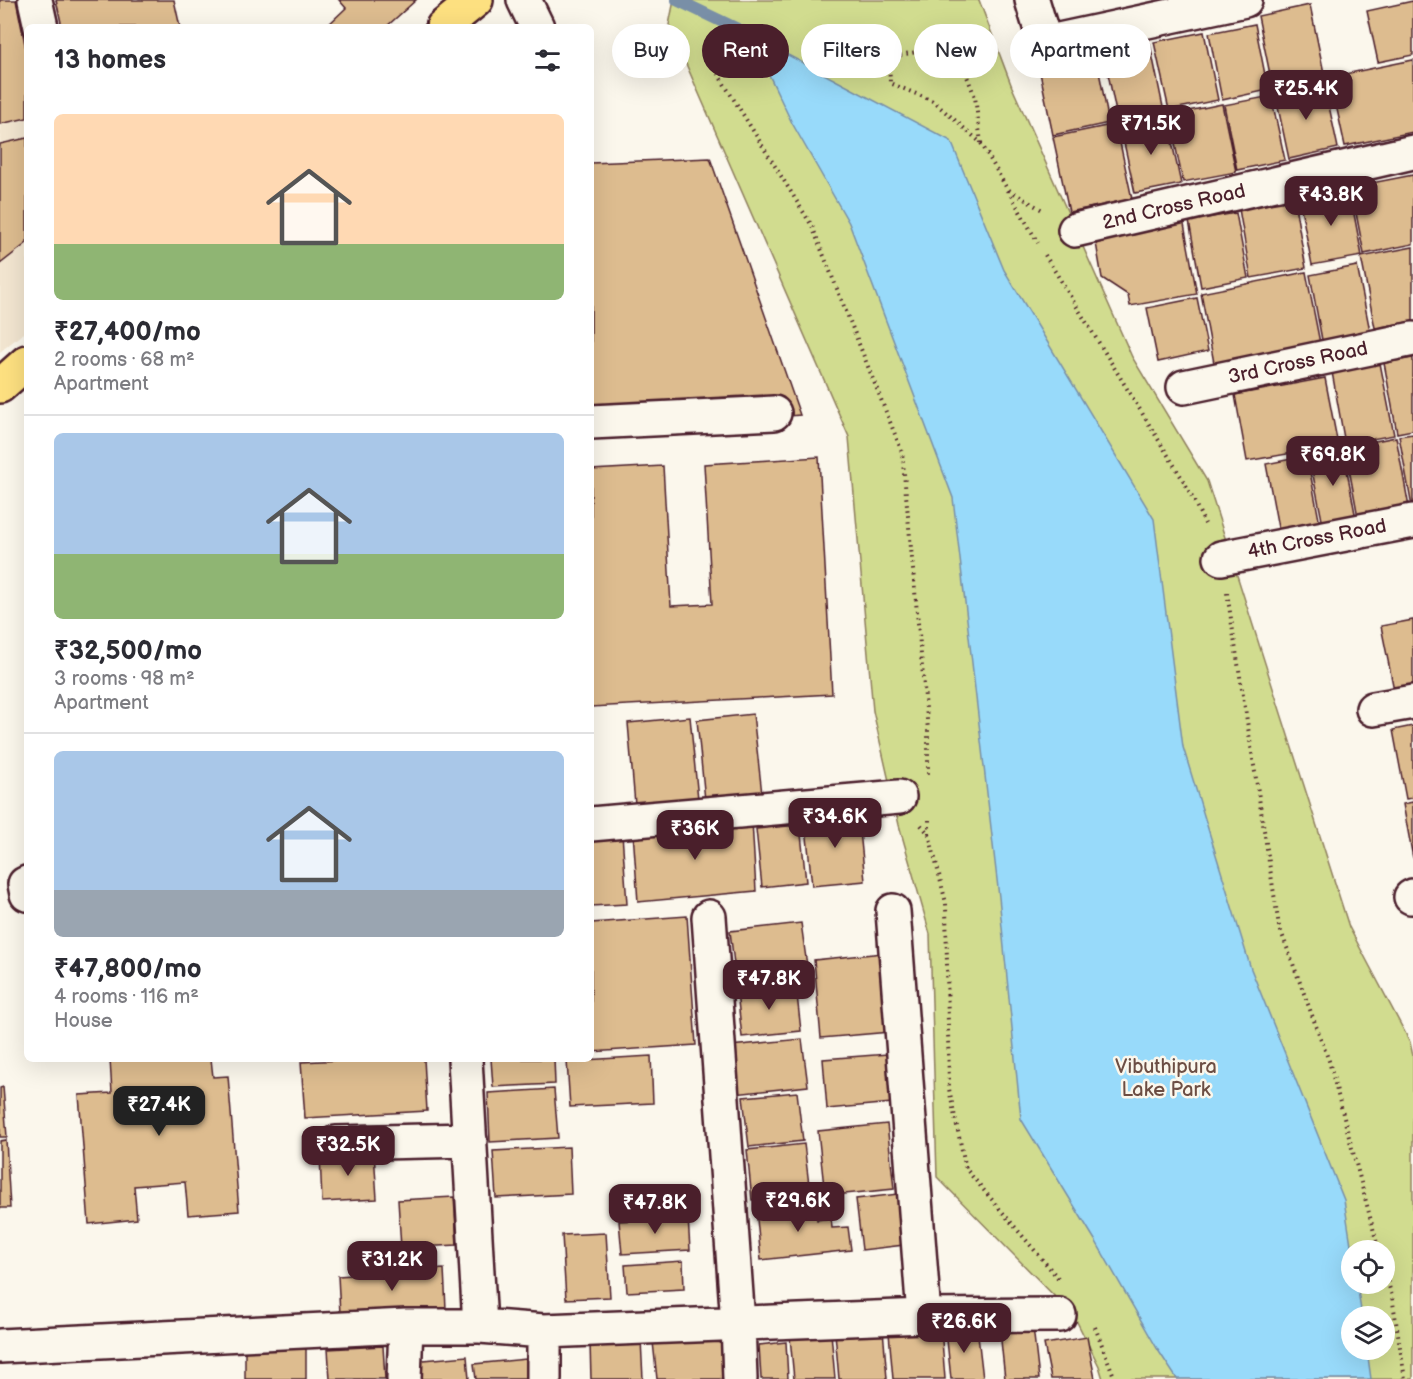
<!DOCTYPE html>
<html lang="en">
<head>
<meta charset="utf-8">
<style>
  :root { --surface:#fff; --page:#f2f2f3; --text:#2b2b33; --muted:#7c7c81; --line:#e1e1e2; --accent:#4a1f2b }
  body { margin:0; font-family:"Balsamiq Sans",sans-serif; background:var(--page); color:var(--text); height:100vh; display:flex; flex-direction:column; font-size:22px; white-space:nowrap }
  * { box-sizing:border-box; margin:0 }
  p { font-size:20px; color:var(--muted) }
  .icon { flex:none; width:33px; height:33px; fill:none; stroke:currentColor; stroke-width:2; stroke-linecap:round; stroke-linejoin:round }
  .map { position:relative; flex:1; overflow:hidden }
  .side { position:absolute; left:24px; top:24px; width:570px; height:1038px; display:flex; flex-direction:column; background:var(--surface); border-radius:9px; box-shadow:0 6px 24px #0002 }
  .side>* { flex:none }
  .hud { position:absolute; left:612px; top:24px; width:570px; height:54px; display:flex; gap:12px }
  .fabs { position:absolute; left:1341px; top:1240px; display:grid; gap:12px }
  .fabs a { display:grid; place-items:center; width:54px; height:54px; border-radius:50%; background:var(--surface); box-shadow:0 6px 24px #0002; font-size:30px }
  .price { position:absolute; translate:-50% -51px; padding:0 14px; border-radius:12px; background:var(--accent); color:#fff; font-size:20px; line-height:39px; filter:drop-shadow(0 2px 3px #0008) }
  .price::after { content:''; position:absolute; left:50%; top:36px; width:18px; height:14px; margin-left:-9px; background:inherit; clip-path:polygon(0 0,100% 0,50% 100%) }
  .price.selected { background:#222; color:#fff }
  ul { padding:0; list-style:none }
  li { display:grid; align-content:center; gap:12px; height:318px; padding:0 30px }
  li+li { border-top:2px solid var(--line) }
  li span { display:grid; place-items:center; height:186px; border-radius:9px; color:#555 }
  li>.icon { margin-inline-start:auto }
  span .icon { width:108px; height:108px; fill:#fffc; stroke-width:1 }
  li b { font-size:26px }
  h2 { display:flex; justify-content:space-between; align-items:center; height:72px; padding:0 30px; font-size:26px }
  .tag { padding:0 21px; border-radius:27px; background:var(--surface); box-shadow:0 6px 24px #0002; font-size:21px; line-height:54px }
  .tag.selected { background:var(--accent); color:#fff }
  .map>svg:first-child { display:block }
</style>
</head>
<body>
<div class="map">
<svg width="1413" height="1379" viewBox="0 0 1413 1379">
  <rect width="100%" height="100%" fill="#fbf7ec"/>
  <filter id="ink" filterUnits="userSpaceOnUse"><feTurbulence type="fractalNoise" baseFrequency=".0167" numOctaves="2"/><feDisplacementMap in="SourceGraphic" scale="12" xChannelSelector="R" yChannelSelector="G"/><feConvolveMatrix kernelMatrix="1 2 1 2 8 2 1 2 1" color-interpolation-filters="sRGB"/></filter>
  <g filter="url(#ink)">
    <!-- built -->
    <path fill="#f2e5d0" d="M 0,0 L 52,0 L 58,27 L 27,27 L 27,330 L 0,352 Z"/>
    <!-- green -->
    <path fill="#d1dc8f" stroke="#8e7e5d" stroke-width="1.5" fill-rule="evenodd" d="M 674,0 L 979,0 L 1012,87 L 1132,357 L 1207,481 L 1349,927 L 1410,1042 L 1413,1056 L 1413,1379 L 1103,1379 L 1099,1366 L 1074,1316 L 937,1177 L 930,934 L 899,825 L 873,711 L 849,437 L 669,25 ZM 1352,1251 L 1384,1251 L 1384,1284 L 1352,1284 ZM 1352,1317 L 1384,1317 L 1384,1350 L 1352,1350 Z"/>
    <!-- water -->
    <path fill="#98dafa" stroke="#798fa7" stroke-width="1.5" d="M 750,35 L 951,141 L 1004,270 L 1154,519 L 1183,747 L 1251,969 L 1344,1200 L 1352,1251 L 1352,1284 L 1357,1284 L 1362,1317 L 1352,1317 L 1352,1350 L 1367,1350 L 1371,1379 L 1177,1379 L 1158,1350 L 1095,1240 L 1021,1119 L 999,897 L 953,498 L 849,223 L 792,123 Z"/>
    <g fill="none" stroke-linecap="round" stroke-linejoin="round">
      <!-- stream -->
      <path stroke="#798fa7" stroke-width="12" d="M 677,0 L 750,35"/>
    </g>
    <!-- building -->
    <path fill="#ddbc8f" stroke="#4a1f2b" stroke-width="1.5" d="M 0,0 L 16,0 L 27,54 L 27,118 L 0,124 Z
      M 56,0 L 174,0 L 180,27 L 62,27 Z
      M 339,0 L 416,0 L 386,27 L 326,27 L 346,8 Z
      M 1413,1 L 1413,55 L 1378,62 L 1367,11 Z
      M 1310,5 L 1325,78 L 1273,89 L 1258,16 Z
      M 1255,24 L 1268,90 L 1222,100 L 1209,33 Z
      M 1204,32 L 1218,100 L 1169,110 L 1154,42 Z
      M 1150,44 L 1164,112 L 1118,122 L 1104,54 Z
      M 1095,51 L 1109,123 L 1053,135 L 1038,63 Z
      M 1413,60 L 1413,132 L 1345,146 L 1330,77 Z
      M 1324,83 L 1338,148 L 1289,159 L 1275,93 Z
      M 1271,96 L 1285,160 L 1237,170 L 1224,105 Z
      M 1222,104 L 1236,172 L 1183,182 L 1169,115 Z
      M 1167,119 L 1181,184 L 1135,193 L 1121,129 Z
      M 1116,124 L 1132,199 L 1069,212 L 1053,137 Z
      M 27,138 L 27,243 L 0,264 L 0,144 Z
      M 710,158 L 800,415 L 591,432 L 591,163 Z
      M 1413,175 L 1413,244 L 1364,254 L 1351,187 Z
      M 1349,188 L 1362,256 L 1312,265 L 1299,198 Z
      M 1294,200 L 1306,268 L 1251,278 L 1239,209 Z
      M 1236,213 L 1248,278 L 1201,287 L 1189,221 Z
      M 1183,219 L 1197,294 L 1130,306 L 1128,295 L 1102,278 L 1095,237 Z
      M 1413,247 L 1413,321 L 1375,328 L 1361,257 Z
      M 1357,266 L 1370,331 L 1322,340 L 1310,275 Z
      M 1306,272 L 1320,343 L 1214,363 L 1201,293 Z
      M 1197,298 L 1208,351 L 1158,362 L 1147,308 Z
      M 1413,358 L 1413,430 L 1397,433 L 1384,363 Z
      M 1380,363 L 1394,435 L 1345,444 L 1332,372 Z
      M 1325,378 L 1338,445 L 1247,461 L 1235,395 Z
      M 1413,434 L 1413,507 L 1412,507 L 1399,436 Z
      M 1396,437 L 1409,507 L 1358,517 L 1345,447 Z
      M 1343,449 L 1356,519 L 1323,525 L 1309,455 Z
      M 1307,456 L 1320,525 L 1279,533 L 1266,464 Z
      M 819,457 L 832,694 L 591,707 L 591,470 L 663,466 L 671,606 L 712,604 L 704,464 Z
      M 1413,620 L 1413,692 L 1395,695 L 1381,626 Z
      M 753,714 L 762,794 L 705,800 L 697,720 Z
      M 690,717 L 698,799 L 635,804 L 628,723 Z
      M 1413,726 L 1413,798 L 1406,799 L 1393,730 Z
      M 1413,802 L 1413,858 L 1403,804 Z
      M 858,811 L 865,881 L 812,886 L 805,817 Z
      M 752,821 L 756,891 L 638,902 L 633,832 Z
      M 800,825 L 806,882 L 762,887 L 756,829 Z
      M 622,834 L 627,904 L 591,906 L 591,836 Z
      M 687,916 L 696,1045 L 591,1052 L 591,923 Z
      M 801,923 L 809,980 L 737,988 L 730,931 Z
      M 883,953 L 890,1032 L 821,1038 L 814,960 Z
      M 796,986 L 801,1031 L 742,1037 L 737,992 Z
      M 802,1039 L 808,1086 L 735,1094 L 730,1046 Z
      M 888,1054 L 892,1103 L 827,1109 L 823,1059 Z
      M 651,1056 L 653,1103 L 570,1107 L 567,1061 Z
      M 110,1059 L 211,1059 L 213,1077 L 228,1076 L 239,1211 L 188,1215 L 185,1182 L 134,1186 L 137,1219 L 89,1224 L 79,1095 L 112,1093 Z
      M 361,1059 L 424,1059 L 427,1111 L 305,1118 L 301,1062 Z
      M 491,1059 L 554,1059 L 555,1084 L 493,1087 Z
      M 3,1087 L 7,1137 L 0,1137 L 0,1088 Z
      M 554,1089 L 558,1138 L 490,1142 L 488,1093 Z
      M 797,1092 L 803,1141 L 749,1147 L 743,1097 Z
      M 887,1124 L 894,1189 L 825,1196 L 818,1131 Z
      M 6,1140 L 10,1208 L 0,1208 L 0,1141 Z
      M 804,1144 L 810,1193 L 752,1200 L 747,1150 Z
      M 569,1147 L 571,1194 L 496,1198 L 493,1151 Z
      M 374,1152 L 377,1199 L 322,1202 L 320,1155 Z
      M 898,1194 L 904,1245 L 862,1250 L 856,1199 Z
      M 454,1197 L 457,1245 L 401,1248 L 398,1200 Z
      M 815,1203 L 817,1220 L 831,1218 L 832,1228 L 848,1227 L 851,1250 L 761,1260 L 756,1209 Z
      M 688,1217 L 690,1250 L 622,1254 L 619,1221 Z
      M 606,1233 L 610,1297 L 566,1299 L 562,1235 Z
      M 683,1261 L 684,1289 L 627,1292 L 625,1265 Z
      M 444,1269 L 446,1309 L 340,1314 L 338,1276 Z
      M 977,1327 L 983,1379 L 951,1379 L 946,1330 Z
      M 1033,1327 L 1039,1379 L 1005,1379 L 1000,1331 Z
      M 941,1328 L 945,1379 L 893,1379 L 889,1333 Z
      M 883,1329 L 887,1379 L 839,1379 L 835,1333 Z
      M 831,1333 L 835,1379 L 794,1379 L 790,1337 Z
      M 1087,1337 L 1095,1379 L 1051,1379 L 1044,1344 Z
      M 245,1338 L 306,1338 L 306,1379 L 245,1379 Z
      M 725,1338 L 729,1379 L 657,1379 L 653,1342 Z
      M 641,1340 L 643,1379 L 591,1379 L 590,1343 Z
      M 786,1342 L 788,1379 L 761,1379 L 759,1345 Z
      M 383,1346 L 385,1379 L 330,1379 L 328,1349 Z
      M 467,1356 L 469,1379 L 415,1379 L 413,1361 Z
      M 526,1359 L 528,1379 L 476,1379 L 474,1364 Z"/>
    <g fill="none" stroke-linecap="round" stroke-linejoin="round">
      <defs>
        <path id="minor" d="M 35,0 L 41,27
          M 524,0 L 537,27
          M 1032,0 L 1045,43 L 1245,0
          M 1075,230 L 1413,152
          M 1184,387 L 1413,339
          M 591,422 L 774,413
          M 1221,558 L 1413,521
          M 1373,709 L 1413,702
          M 591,824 L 899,797
          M 27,883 L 25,884 L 27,894
          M 1411,897 L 1413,896
          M 893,911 L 924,1316
          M 709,917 L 738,1323 L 740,1379
          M 465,1059 L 480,1326
          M 336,1143 L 470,1140
          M 544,1331 L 544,1379
          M 0,1346 L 406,1326 L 480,1326 L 544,1331 L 924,1316 L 1059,1315
          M 404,1379 L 406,1326"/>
        <path id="major" d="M 443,27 L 476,0
          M 0,386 L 27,362"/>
      </defs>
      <!-- minor casing -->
      <use href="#minor" stroke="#4a1f2b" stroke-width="38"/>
      <!-- major casing -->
      <use href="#major" stroke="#4a1f2b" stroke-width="38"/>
      <!-- path -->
      <path stroke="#4a1f2b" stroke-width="4" stroke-dasharray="1.5 4.5" stroke-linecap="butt" d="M 702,48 L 812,226 L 902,452 L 928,730 L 928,774
        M 981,143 L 975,97 L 955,45 L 889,57 L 890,83 L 933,101 L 981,143 L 1038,243
        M 1009,190 L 1044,211
        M 1045,255 L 1185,483 L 1205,524
        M 1227,593 L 1279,926 L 1329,1061 L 1379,1251
        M 929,820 L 929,834
        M 921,825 L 929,834 L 946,903 L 949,1089 L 966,1169 L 1058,1278
        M 1384,1270 L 1392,1296 L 1405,1379
        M 1095,1327 L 1115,1379"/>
      <!-- minor -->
      <use href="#minor" stroke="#fbf7ec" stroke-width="33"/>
      <!-- major -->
      <use href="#major" stroke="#fde080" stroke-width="33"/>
    </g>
  </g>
  <g text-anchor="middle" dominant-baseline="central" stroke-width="5" stroke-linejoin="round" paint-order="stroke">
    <!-- street labels -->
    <g font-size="20" fill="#4a1f2b" stroke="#fbf7ec">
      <text transform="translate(1174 207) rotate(-13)">2nd Cross Road</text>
      <text transform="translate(1298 363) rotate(-12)">3rd Cross Road</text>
      <text transform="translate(1317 539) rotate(-11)">4th Cross Road</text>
    </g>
    <!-- park labels -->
    <g font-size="20" fill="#6c4e44" stroke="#fbf7ec">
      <text x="1166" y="1067">Vibuthipura<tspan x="1166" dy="23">Lake Park</tspan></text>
    </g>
  </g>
</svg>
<div class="fabs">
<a><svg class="icon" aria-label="locate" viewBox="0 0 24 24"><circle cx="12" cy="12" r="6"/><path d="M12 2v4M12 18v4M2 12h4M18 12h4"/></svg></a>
<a><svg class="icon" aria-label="layers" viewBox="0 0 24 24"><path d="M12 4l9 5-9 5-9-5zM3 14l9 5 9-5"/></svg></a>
</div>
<b class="price" style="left:1306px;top:121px">₹25.4K</b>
<b class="price" style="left:1151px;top:156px">₹71.5K</b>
<b class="price" style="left:1331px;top:227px">₹43.8K</b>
<b class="price" style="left:1333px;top:487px">₹69.8K</b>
<b class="price" style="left:835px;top:849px">₹34.6K</b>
<b class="price" style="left:695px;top:861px">₹36K</b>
<b class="price" style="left:769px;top:1011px">₹47.8K</b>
<b class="price selected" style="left:159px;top:1137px">₹27.4K</b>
<b class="price" style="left:348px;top:1177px">₹32.5K</b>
<b class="price" style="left:798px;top:1233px">₹29.6K</b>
<b class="price" style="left:655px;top:1235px">₹47.8K</b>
<b class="price" style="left:392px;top:1292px">₹31.2K</b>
<b class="price" style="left:964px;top:1354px">₹26.6K</b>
<div class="hud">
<a class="tag">Buy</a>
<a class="tag selected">Rent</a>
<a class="tag">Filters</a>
<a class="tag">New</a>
<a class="tag">Apartment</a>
</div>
<section class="side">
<h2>13 homes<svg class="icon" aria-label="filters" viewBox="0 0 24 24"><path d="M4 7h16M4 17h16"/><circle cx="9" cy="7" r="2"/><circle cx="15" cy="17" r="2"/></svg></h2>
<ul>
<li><span style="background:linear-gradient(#ffd9b3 70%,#8fb573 0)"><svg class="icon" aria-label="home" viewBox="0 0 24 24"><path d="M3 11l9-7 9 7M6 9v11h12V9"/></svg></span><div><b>₹27,400/mo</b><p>2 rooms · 68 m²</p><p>Apartment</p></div></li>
<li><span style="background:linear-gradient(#a9c7e8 65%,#8fb573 0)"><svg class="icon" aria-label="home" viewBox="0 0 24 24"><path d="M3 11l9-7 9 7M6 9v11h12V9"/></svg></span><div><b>₹32,500/mo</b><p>3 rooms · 98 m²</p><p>Apartment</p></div></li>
<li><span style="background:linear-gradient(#a9c7e8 75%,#9aa5b1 0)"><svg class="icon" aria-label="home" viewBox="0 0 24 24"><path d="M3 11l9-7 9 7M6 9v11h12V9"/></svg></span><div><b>₹47,800/mo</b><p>4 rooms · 116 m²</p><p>House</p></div></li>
</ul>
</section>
</div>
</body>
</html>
